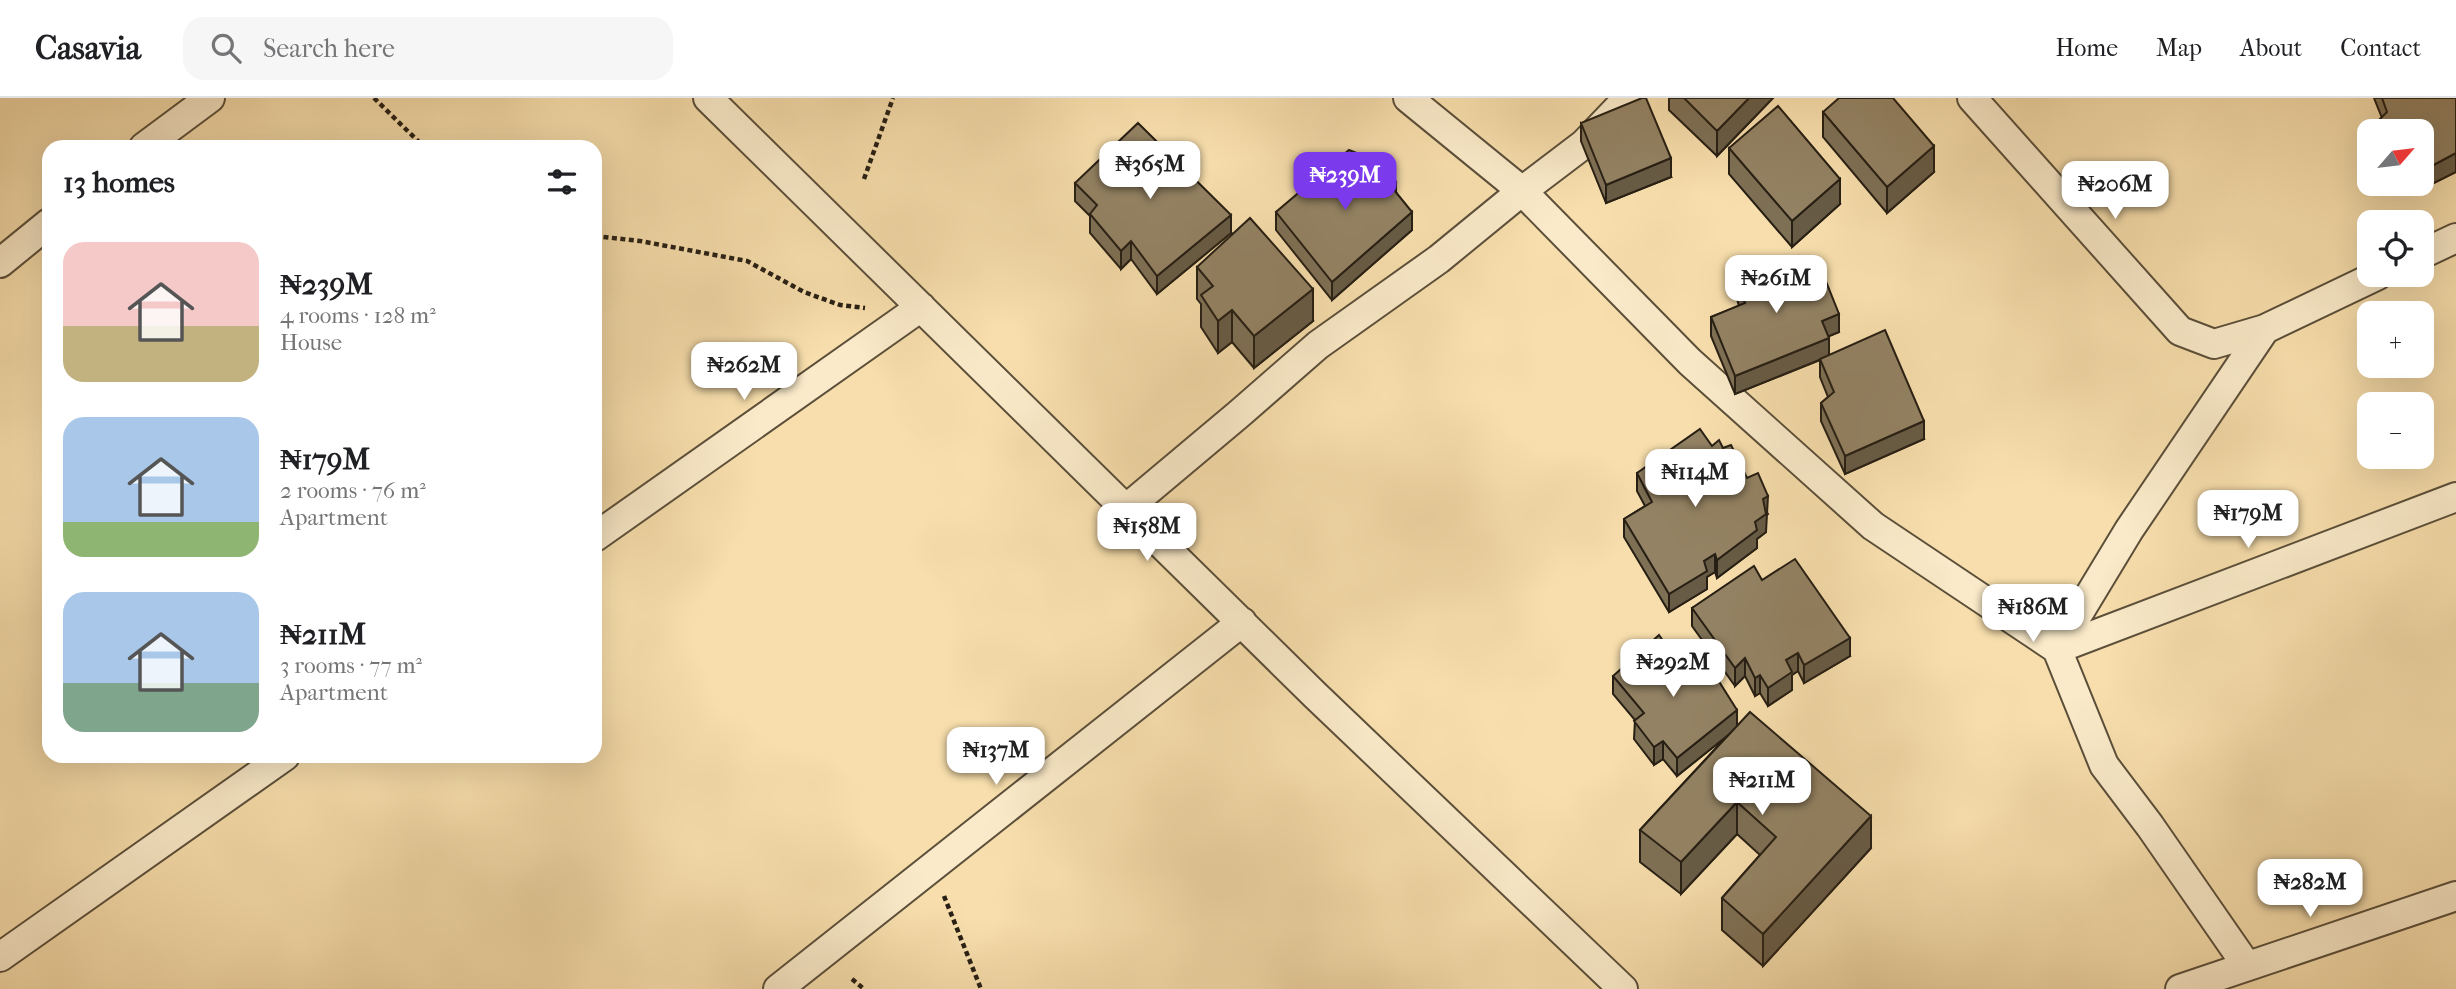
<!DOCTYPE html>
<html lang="en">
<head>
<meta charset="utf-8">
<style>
  :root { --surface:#fff; --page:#f6f6f6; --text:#202124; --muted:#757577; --line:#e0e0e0; --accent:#7c3aed }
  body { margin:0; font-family:"IM FELL French Canon",serif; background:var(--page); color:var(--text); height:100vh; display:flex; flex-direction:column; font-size:26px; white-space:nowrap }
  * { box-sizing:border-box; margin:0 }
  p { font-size:23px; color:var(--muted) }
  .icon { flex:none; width:38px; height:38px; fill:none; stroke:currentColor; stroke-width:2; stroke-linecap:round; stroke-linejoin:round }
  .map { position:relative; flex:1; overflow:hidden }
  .sheet { position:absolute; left:42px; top:42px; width:560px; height:623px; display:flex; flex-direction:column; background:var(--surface); border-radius:21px; box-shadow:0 7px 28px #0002 }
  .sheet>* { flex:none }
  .needle { width:46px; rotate:62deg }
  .controls { position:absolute; left:2357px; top:21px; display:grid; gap:14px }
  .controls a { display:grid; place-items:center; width:77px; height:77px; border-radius:14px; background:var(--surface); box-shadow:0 7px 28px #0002; font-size:35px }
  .price { position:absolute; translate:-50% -60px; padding:0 16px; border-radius:14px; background:#fff; color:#222; font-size:23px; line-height:46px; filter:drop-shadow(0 2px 4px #0008) }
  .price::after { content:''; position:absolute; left:50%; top:42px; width:21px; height:16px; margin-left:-10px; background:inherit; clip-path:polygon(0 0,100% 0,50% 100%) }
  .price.current { background:var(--accent); color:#fff }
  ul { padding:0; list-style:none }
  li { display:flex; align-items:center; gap:21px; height:175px; padding:0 21px }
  li span { display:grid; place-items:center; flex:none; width:196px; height:140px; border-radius:21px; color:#555 }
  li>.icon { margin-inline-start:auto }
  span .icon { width:84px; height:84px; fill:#fffc; stroke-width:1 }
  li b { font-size:30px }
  h2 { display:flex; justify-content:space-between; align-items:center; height:84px; padding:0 21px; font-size:30px }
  header { display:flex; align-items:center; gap:42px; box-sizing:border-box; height:98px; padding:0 35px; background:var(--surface); border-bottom:2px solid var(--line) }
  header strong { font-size:33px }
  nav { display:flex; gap:38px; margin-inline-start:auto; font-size:24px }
  .search { width:490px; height:63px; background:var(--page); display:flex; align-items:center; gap:18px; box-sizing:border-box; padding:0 24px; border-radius:21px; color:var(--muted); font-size:26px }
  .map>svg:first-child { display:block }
</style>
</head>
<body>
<header>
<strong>Casavia</strong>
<div class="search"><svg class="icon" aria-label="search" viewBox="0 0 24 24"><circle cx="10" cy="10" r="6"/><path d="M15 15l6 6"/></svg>Search here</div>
<nav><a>Home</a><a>Map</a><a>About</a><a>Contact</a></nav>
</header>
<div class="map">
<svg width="2456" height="891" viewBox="0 0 2456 891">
  <rect width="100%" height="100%" fill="#f7deac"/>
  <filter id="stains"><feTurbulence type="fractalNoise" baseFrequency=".00286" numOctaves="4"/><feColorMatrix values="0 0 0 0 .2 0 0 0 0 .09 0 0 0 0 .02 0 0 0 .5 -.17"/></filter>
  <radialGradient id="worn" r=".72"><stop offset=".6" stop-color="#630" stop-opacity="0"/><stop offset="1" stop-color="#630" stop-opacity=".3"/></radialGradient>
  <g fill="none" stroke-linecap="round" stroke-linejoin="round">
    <defs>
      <path id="minor" d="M 708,0 L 1315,597 L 1623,891
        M 1408,0 L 1522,93 L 1690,264 L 1873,428 L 2057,551 L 2456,399
        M 1972,0 L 2180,233 L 2214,246 L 2265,231 L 2378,177
        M 144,49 L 210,0
        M 2422,156 L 2456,140
        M 0,165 L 49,125
        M 1127,410 L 1239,316 L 1318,247 L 1439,161 L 1522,93 L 1584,46 L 1628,0
        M 595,439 L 921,209
        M 0,859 L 285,658
        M 2247,868 L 2150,728 L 2104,667 L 2057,551 L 2129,432 L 2265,231
        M 778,891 L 1242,524
        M 2180,891 L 2456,798"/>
    </defs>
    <!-- minor casing -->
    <use href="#minor" stroke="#5b4f3a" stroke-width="32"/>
    <!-- path -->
    <path stroke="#271f14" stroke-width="4.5" stroke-dasharray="5 3.5" stroke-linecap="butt" d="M 374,0 L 424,49
      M 864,81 L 893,0
      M 595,138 L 640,143 L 747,163 L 804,194 L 840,207 L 865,210
      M 944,798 L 981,891
      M 852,881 L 864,891"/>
    <!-- minor -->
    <use href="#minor" stroke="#faeac9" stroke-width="28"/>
  </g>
  <!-- wall -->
  <path fill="#7e7055" stroke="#271f14" stroke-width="2" d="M 1669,0 L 1773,0 L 1717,58 L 1669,12 Z
    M 2374,0 L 2456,0 L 2456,74 L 2428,88 L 2422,77 L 2422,33 L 2380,33 L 2380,21 L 2382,20 Z
    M 1823,14 L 1934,74 L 1887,115 L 1823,39 Z
    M 1581,25 L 1671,79 L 1606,105 L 1581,43 Z
    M 1729,50 L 1840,106 L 1792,149 L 1729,76 Z
    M 1385,78 L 1396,94 L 1412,132 L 1332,202 L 1276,132 L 1276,114 Z
    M 1075,85 L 1231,135 L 1157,196 L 1131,161 L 1121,171 L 1090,135 L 1090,118 L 1075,103 Z
    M 1197,169 L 1313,223 L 1254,270 L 1232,244 L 1218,255 L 1201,229 L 1201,206 L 1197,201 Z
    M 1804,171 L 1839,234 L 1829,238 L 1829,256 L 1924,341 L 1845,376 L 1821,323 L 1821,305 L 1828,299 L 1820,279 L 1820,262 L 1735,296 L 1711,238 L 1711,219 L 1739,208 L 1737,201 L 1737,183 Z
    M 1712,348 L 1723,350 L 1747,380 L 1768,416 L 1766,417 L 1766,434 L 1757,441 L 1757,450 L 1717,480 L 1715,474 L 1707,479 L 1707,491 L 1669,514 L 1624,439 L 1624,421 L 1645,408 L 1637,393 L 1637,375 Z
    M 1762,482 L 1850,558 L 1804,585 L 1798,573 L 1792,577 L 1792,592 L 1768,608 L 1760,595 L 1755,598 L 1745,578 L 1735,588 L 1692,528 L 1692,510 Z
    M 1685,574 L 1699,583 L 1737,627 L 1871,750 L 1763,868 L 1722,832 L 1722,800 L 1760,757 L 1737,736 L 1681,796 L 1640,764 L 1640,732 L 1727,638 L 1677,678 L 1663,661 L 1654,667 L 1634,641 L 1635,622 L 1613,596 L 1613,578 Z"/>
  <!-- shaded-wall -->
  <path fill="#675b45" stroke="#271f14" stroke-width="2" d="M 1749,0 L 1773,0 L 1717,58 L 1717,33 Z
    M 1934,48 L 1934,74 L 1887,115 L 1887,89 Z
    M 2456,55 L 2456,74 L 2428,88 L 2428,70 Z
    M 1671,60 L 1671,79 L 1606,105 L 1606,87 Z
    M 1840,81 L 1840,106 L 1792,149 L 1792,123 Z
    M 1396,84 L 1396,102 L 1390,87 Z
    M 1412,114 L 1412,132 L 1332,202 L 1332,184 Z
    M 1231,117 L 1231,135 L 1157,196 L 1157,178 Z
    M 1131,143 L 1131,161 L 1121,171 L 1121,153 Z
    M 1313,191 L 1313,223 L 1254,270 L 1254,238 Z
    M 1232,212 L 1232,244 L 1218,255 L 1218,223 Z
    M 1839,216 L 1839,234 L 1822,241 L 1822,223 Z
    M 1829,240 L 1829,258 L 1735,296 L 1735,278 Z
    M 1924,323 L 1924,341 L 1845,376 L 1845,358 Z
    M 1768,398 L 1766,434 L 1757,441 L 1757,450 L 1717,480 L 1717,462 L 1755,424 L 1763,401 Z
    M 1715,456 L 1715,474 L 1707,479 L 1707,491 L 1669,514 L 1669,496 L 1704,463 Z
    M 1850,540 L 1850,558 L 1804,585 L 1804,567 Z
    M 1798,555 L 1798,573 L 1792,577 L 1792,592 L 1768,608 L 1768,590 L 1786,562 Z
    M 1745,560 L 1745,578 L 1735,588 L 1735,570 Z
    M 1760,577 L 1760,595 L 1755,598 L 1755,580 Z
    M 1737,612 L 1737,630 L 1677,678 L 1677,660 Z
    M 1663,643 L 1663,661 L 1654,667 L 1654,649 Z
    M 1737,704 L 1737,736 L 1681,796 L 1681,764 Z
    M 1871,718 L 1871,750 L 1763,868 L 1763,836 Z"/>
  <!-- building -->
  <path fill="#938263" stroke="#271f14" stroke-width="2" d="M 1642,0 L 1646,0 L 1671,60 L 1606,87 L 1581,25 Z
    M 1684,0 L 1749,0 L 1717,33 Z
    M 1839,0 L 1893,0 L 1934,48 L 1887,89 L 1823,14 Z
    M 2382,0 L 2456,0 L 2456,55 L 2428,70 L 2422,59 L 2422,33 L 2387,33 L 2380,21 L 2387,14 Z
    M 1778,8 L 1840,81 L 1792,123 L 1729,50 Z
    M 1138,25 L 1231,117 L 1157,178 L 1131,143 L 1121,153 L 1090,116 L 1097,107 L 1075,85 Z
    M 1349,52 L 1377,63 L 1385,78 L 1391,75 L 1396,84 L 1390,87 L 1412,114 L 1332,184 L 1276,114 Z
    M 1250,120 L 1313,191 L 1254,238 L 1232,212 L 1218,223 L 1201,197 L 1213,188 L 1197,169 Z
    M 1798,158 L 1804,171 L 1819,166 L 1839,216 L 1822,223 L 1829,240 L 1735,278 L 1711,219 L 1745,205 L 1737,183 Z
    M 1885,232 L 1924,323 L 1845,358 L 1821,305 L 1834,294 L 1820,261 Z
    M 1700,331 L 1712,348 L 1719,342 L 1723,350 L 1731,347 L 1747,380 L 1758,375 L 1768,398 L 1763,401 L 1766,416 L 1755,424 L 1757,432 L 1717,462 L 1715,456 L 1704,463 L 1707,473 L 1669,496 L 1624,421 L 1652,404 L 1637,375 Z
    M 1795,461 L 1850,540 L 1804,567 L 1798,555 L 1786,562 L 1792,574 L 1768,590 L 1760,577 L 1755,580 L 1745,560 L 1735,570 L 1692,510 L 1754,468 L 1762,482 Z
    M 1659,537 L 1685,574 L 1692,570 L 1699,583 L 1713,574 L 1737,612 L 1677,660 L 1663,643 L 1654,649 L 1634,623 L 1644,615 L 1613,578 Z
    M 1750,614 L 1871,718 L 1763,836 L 1722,800 L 1776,739 L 1737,704 L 1681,764 L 1640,732 Z"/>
  <rect width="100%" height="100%" filter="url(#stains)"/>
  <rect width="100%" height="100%" fill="url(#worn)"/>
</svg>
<div class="controls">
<a><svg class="needle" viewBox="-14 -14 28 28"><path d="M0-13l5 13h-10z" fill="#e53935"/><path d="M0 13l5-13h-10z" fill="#757577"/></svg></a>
<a><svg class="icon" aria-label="locate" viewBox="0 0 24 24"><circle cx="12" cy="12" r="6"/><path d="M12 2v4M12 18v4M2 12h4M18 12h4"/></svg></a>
<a>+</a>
<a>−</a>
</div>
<b class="price" style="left:1150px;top:103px">₦365M</b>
<b class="price current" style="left:1345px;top:114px">₦239M</b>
<b class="price" style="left:2115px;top:123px">₦206M</b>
<b class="price" style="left:1776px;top:217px">₦261M</b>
<b class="price" style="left:744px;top:304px">₦262M</b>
<b class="price" style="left:1695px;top:411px">₦114M</b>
<b class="price" style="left:2248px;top:452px">₦179M</b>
<b class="price" style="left:1147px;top:465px">₦158M</b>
<b class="price" style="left:2033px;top:546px">₦186M</b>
<b class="price" style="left:1673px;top:601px">₦292M</b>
<b class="price" style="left:996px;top:689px">₦137M</b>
<b class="price" style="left:1762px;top:719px">₦211M</b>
<b class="price" style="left:2310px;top:821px">₦282M</b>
<section class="sheet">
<h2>13 homes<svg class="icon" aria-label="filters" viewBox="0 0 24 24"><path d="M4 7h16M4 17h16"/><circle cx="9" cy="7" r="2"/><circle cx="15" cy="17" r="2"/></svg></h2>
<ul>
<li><span style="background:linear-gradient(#f6c9c9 60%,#c2b280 0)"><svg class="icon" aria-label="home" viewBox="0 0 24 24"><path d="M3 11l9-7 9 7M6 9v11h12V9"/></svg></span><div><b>₦239M</b><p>4 rooms · 128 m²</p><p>House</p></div></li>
<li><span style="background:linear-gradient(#a9c7e8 75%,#8fb573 0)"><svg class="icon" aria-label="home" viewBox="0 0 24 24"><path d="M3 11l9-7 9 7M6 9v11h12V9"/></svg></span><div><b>₦179M</b><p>2 rooms · 76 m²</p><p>Apartment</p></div></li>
<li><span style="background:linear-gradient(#a9c7e8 65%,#7fa58c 0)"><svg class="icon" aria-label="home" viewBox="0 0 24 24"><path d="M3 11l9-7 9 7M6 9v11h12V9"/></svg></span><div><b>₦211M</b><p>3 rooms · 77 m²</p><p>Apartment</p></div></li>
</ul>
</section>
</div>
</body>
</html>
